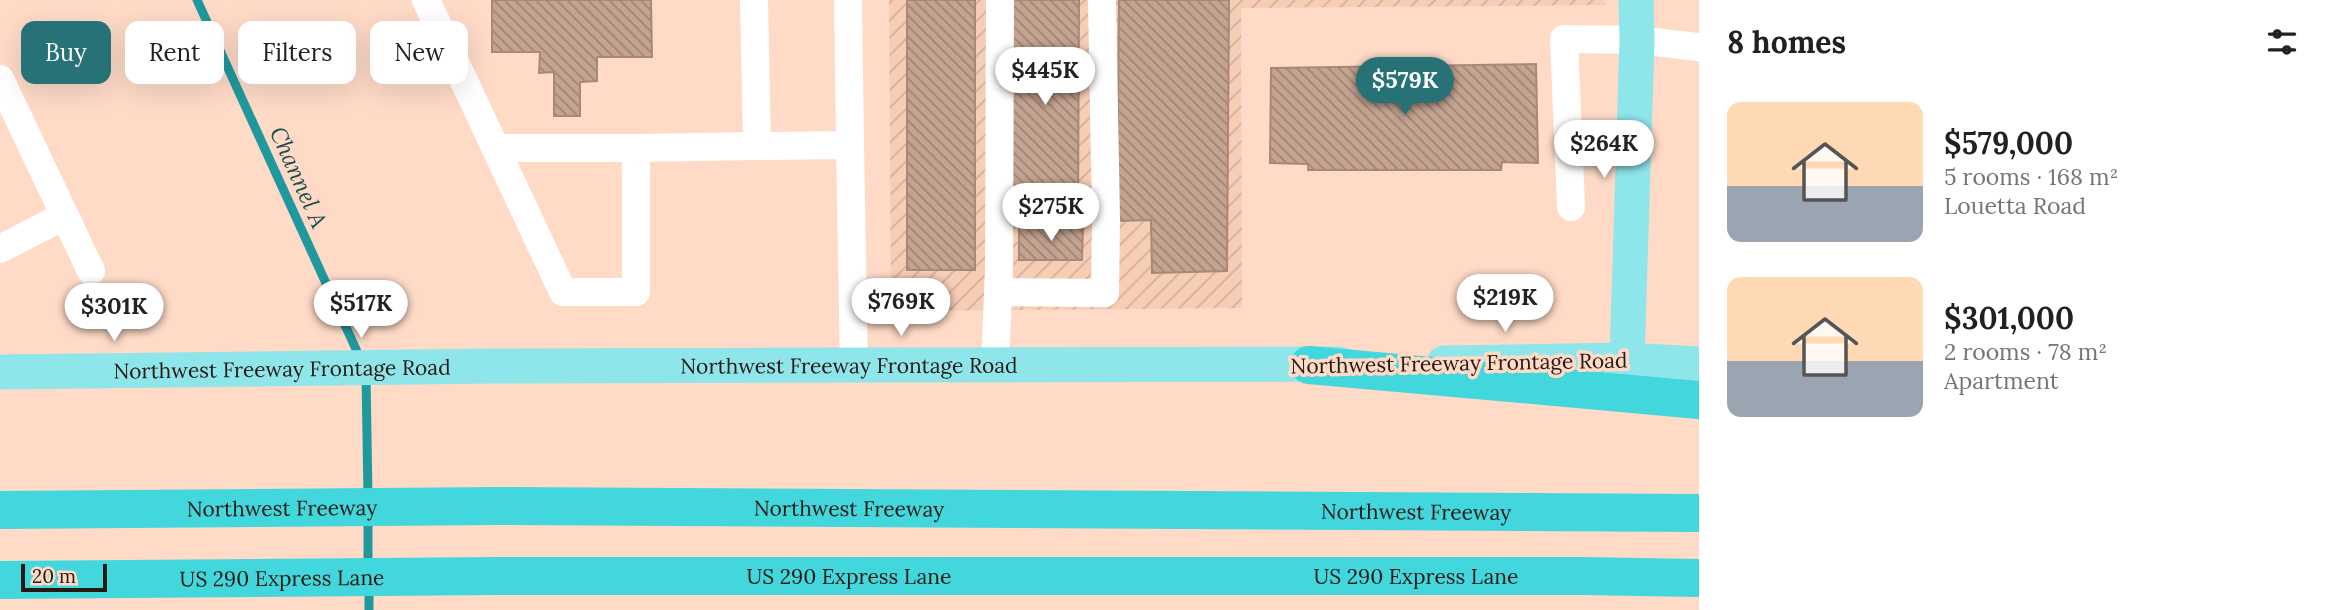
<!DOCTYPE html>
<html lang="en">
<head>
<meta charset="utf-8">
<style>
  :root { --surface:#fff; --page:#f2f2f2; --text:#202124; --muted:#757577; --accent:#277276 }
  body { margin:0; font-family:Lora,serif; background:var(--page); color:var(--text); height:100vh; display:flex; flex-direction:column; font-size:26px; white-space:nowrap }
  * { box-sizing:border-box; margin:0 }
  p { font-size:23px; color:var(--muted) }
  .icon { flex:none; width:38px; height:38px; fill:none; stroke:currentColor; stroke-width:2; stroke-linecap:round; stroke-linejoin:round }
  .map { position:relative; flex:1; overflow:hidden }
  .side { display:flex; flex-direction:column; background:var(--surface); width:630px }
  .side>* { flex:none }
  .hud { position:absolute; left:21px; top:21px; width:665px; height:63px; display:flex; gap:14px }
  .scale { position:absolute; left:21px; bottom:18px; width:86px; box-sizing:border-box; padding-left:7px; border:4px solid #251912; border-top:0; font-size:19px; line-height:24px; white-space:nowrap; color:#251912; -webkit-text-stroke:5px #fedac7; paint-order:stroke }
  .price { position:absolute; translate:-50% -60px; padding:0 16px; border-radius:24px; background:#fff; color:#222; font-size:23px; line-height:46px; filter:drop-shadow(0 2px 4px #0008) }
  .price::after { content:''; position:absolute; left:50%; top:42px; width:21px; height:16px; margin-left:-10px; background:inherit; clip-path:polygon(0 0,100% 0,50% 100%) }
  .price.on { background:var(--accent); color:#fff }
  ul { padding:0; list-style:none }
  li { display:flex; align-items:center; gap:21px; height:175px; padding:0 28px }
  li span { display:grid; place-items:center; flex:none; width:196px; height:140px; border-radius:14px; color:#555 }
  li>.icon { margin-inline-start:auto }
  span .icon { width:84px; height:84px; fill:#fffc; stroke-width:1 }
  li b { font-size:30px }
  h2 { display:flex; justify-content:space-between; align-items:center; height:84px; padding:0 28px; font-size:30px }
  .tag { padding:0 24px; border-radius:14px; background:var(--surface); box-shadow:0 7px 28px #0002; font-size:24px; line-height:63px }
  .tag.on { background:var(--accent); color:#fff }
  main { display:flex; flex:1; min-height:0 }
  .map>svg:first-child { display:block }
</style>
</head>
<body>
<main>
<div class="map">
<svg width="1699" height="610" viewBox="0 0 1699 610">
  <defs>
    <pattern id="industrial-furrows" width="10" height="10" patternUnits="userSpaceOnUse" patternTransform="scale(1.75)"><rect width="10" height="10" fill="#f7cdb6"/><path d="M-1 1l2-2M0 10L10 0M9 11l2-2" fill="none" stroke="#d4af9b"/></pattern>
    <pattern id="building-back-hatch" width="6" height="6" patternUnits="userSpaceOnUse" patternTransform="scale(1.75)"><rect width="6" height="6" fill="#c4a391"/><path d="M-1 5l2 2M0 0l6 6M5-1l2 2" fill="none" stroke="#9f8475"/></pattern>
  </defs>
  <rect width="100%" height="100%" fill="#fedac7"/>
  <!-- industrial -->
  <path fill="url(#industrial-furrows)" d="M 889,0 L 1605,0 L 1605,5 L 1241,8 L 1242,308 L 891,311 Z"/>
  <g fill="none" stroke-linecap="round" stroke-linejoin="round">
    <!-- stream -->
    <path stroke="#20999e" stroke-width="9" d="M 197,0 L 360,358
      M 366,375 L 368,497
      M 368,515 L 368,567
      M 369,585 L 369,610"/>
  </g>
  <!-- building -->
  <path fill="url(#building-back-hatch)" stroke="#a88876" stroke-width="2" d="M 492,0 L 651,0 L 652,57 L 597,57 L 597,81 L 580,82 L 580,116 L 554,116 L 554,72 L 539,73 L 540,52 L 492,52 Z
    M 907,0 L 975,0 L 975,270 L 907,270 Z
    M 1011,0 L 1079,0 L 1078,215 L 1011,215 Z
    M 1119,0 L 1229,0 L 1227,271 L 1152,273 L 1151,220 L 1117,221 Z
    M 1536,64 L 1538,163 L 1502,162 L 1501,170 L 1308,170 L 1308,164 L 1270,163 L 1271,68 Z
    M 1019,226 L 1083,226 L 1082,260 L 1019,260 Z"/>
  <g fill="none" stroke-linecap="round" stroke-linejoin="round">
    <!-- minor -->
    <path stroke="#fff" stroke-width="28" d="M 426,0 L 563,292 L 636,292 L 636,148 L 757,146 L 754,0
      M 0,79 L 91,271
      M 850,145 L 854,366
      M 757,146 L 850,145 L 848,0
      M 495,148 L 636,148
      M 1571,207 L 1564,39 L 1637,40 L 1699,47
      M 0,249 L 64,216
      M 998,292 L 1105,293 L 1106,219 L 1102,0
      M 995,366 L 999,269 L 1000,0"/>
    <!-- major -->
    <g stroke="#8ee6eb" stroke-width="35">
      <path d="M 1627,360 L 1637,40 L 1636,0"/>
      <path d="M 1444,363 L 1627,360 L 1699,364"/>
      <path id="s1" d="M 0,372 L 493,366 L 1339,364"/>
    </g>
    <!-- highway -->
    <g stroke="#42d6dd" stroke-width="38">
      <path d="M 1309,365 L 1699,400"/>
      <path id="s2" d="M 0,510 L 497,506 L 1699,513"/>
      <path id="s3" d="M 0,580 L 498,576 L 1582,576 L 1699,578"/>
    </g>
  </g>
  <g text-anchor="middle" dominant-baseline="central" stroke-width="7" stroke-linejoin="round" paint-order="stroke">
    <!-- street labels -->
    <g font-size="21" fill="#251912" stroke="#fedac7">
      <text transform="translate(1459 363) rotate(-1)">Northwest Freeway Frontage Road</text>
      <text stroke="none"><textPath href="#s1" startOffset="849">Northwest Freeway Frontage Road</textPath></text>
      <text stroke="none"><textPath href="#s1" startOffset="282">Northwest Freeway Frontage Road</textPath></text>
      <text stroke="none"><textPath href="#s2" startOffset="282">Northwest Freeway</textPath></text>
      <text stroke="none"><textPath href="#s2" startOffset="849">Northwest Freeway</textPath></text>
      <text stroke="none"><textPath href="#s2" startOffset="1416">Northwest Freeway</textPath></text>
      <text stroke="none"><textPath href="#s3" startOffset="849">US 290 Express Lane</textPath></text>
      <text stroke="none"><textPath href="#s3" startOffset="1416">US 290 Express Lane</textPath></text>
      <text stroke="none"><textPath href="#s3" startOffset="282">US 290 Express Lane</textPath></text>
    </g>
    <!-- water labels -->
    <g font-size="23" font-style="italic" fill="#1f4f51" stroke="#fedac7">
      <text transform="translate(299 177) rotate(66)">Channel A</text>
    </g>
  </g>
</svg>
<div class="scale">20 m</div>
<b class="price" style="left:1045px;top:107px">$445K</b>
<b class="price on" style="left:1405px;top:117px">$579K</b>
<b class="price" style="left:1604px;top:180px">$264K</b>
<b class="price" style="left:1051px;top:243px">$275K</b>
<b class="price" style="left:1505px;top:334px">$219K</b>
<b class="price" style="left:901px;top:338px">$769K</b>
<b class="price" style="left:361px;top:340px">$517K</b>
<b class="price" style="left:114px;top:343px">$301K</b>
<div class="hud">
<a class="tag on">Buy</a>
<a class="tag">Rent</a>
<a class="tag">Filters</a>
<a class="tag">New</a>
</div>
</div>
<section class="side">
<h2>8 homes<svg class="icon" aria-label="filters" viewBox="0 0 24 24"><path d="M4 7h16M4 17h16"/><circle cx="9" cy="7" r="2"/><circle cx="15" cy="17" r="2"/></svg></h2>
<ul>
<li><span style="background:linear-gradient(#ffd9b3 60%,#9aa5b1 0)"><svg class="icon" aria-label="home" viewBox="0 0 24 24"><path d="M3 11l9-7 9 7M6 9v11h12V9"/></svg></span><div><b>$579,000</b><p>5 rooms · 168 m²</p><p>Louetta Road</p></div></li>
<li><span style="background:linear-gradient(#ffd9b3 60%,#9aa5b1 0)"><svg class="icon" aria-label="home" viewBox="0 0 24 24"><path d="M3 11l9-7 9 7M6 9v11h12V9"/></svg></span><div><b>$301,000</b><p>2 rooms · 78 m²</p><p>Apartment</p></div></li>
</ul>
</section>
</main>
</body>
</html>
